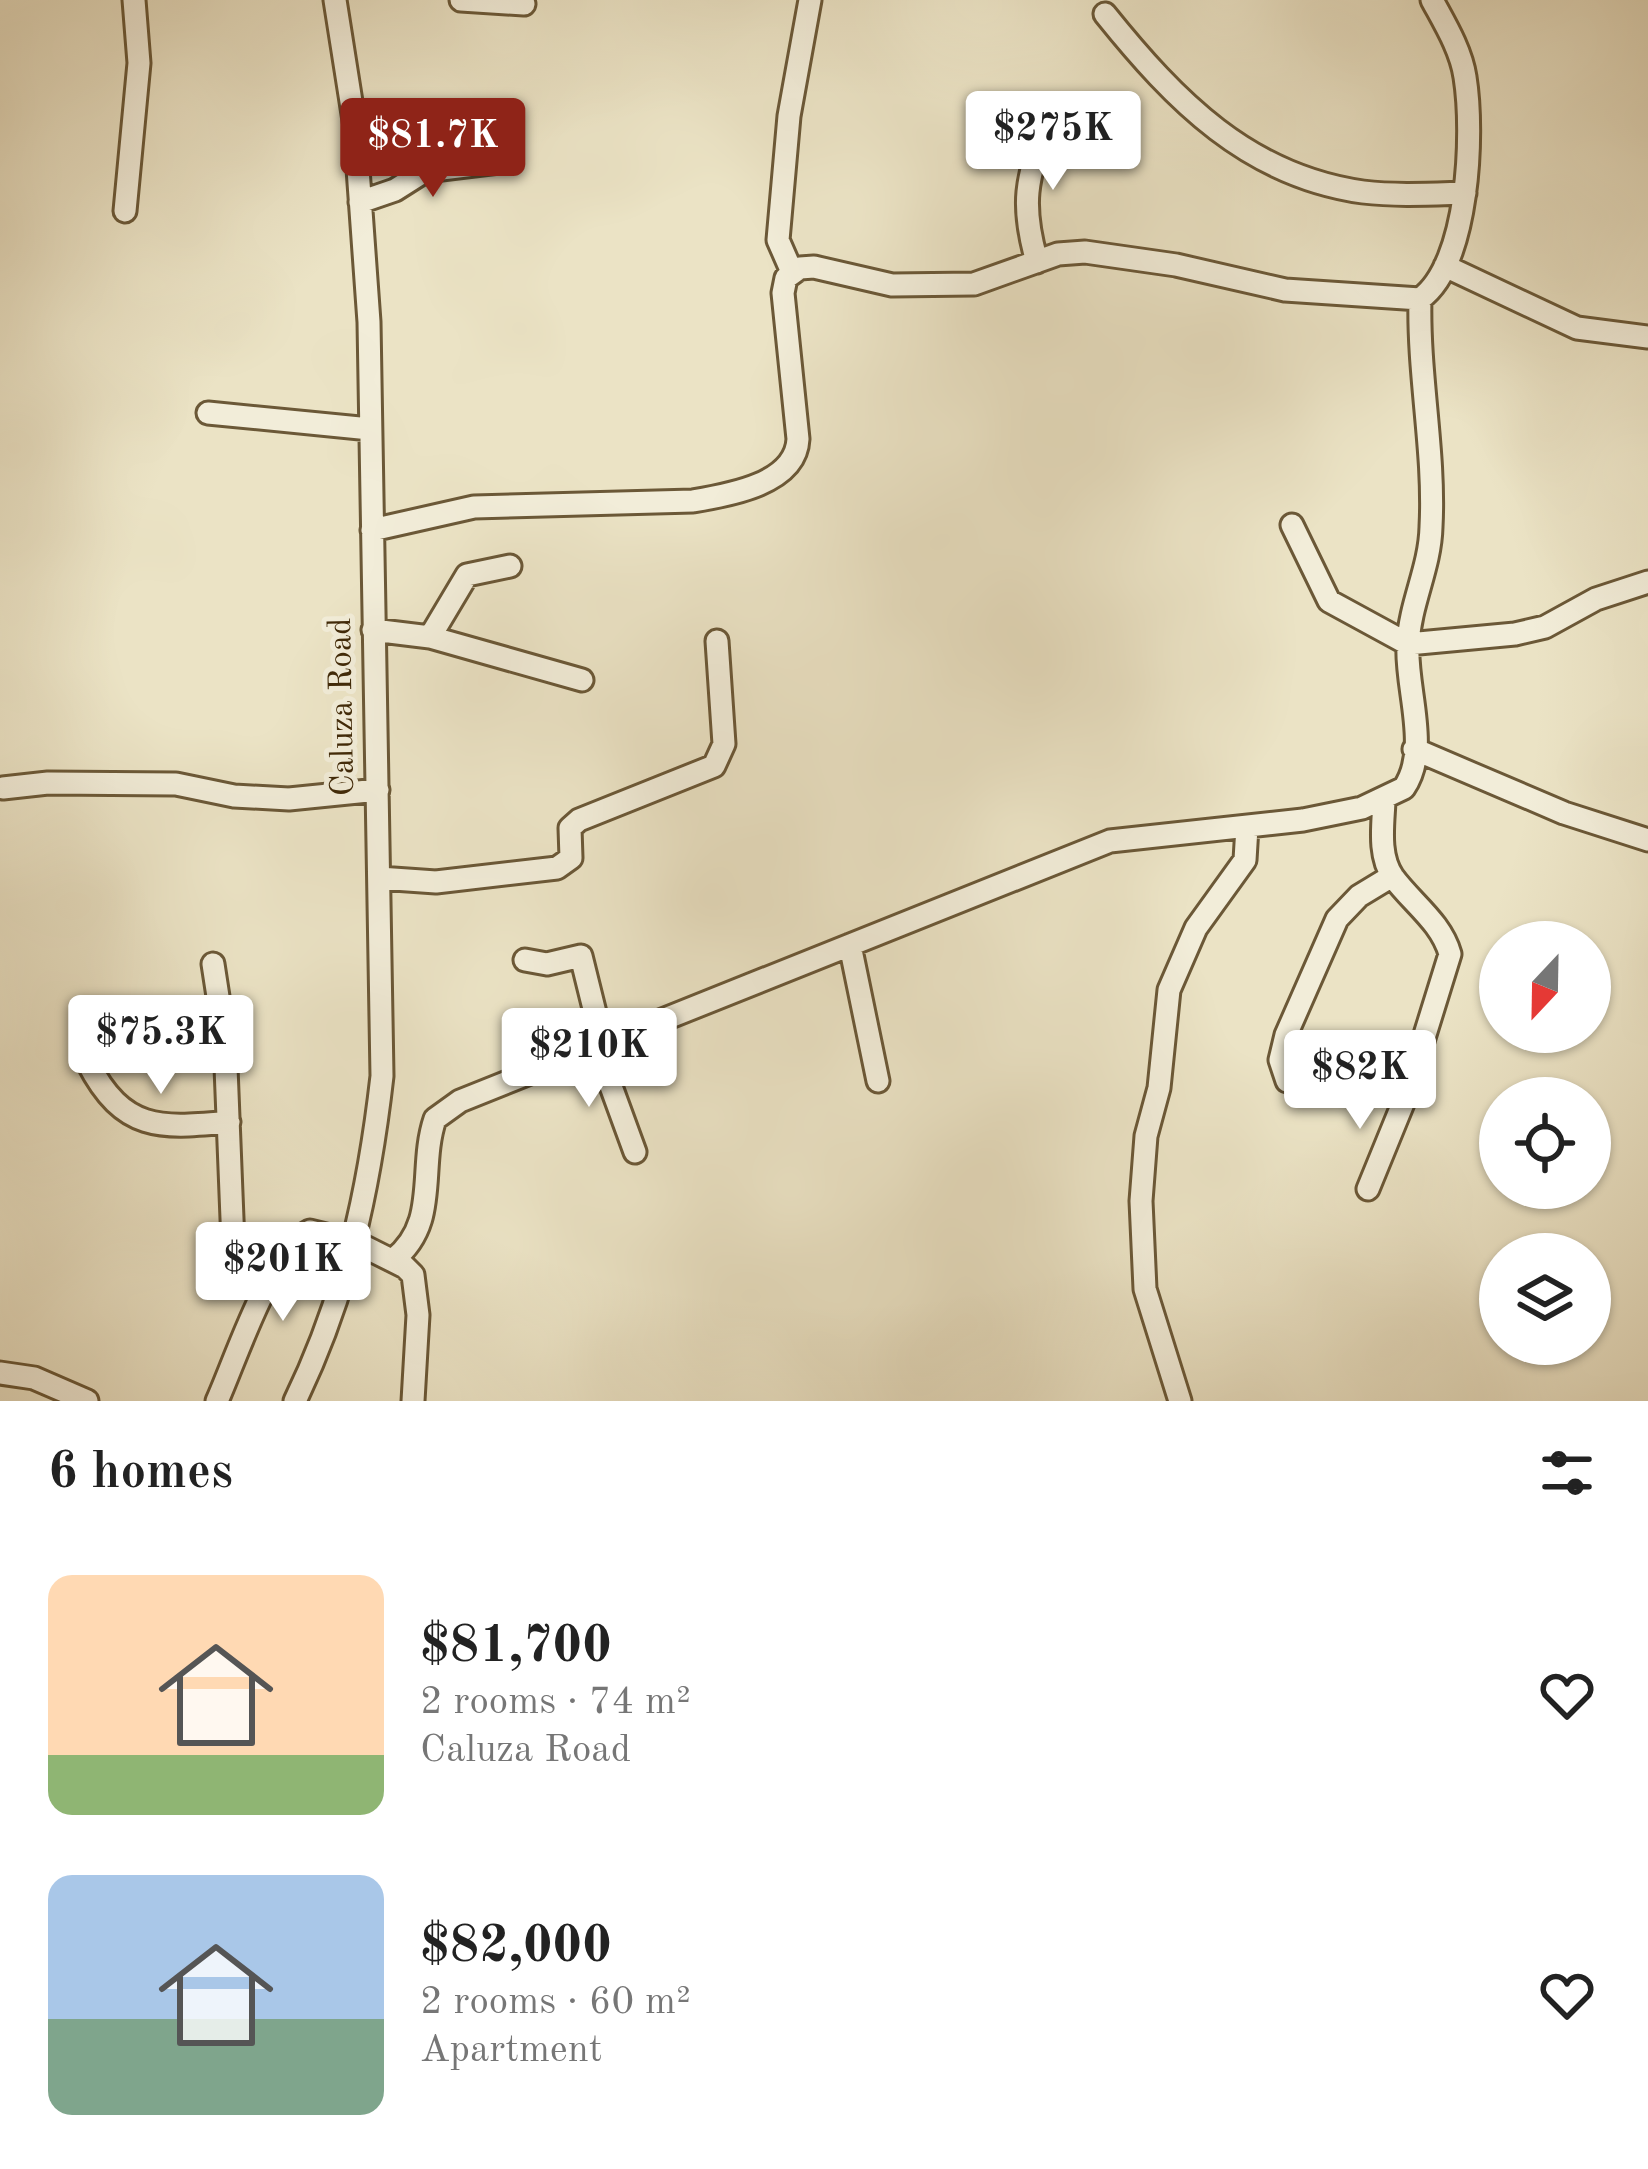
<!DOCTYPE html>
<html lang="en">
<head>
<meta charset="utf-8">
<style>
  :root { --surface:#fff; --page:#f6f6f6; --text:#222; --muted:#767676; --accent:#8f2418 }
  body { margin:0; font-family:"Old Standard TT",serif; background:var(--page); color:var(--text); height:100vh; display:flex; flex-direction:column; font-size:45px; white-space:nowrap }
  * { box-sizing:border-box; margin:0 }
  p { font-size:39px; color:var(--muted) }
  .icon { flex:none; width:66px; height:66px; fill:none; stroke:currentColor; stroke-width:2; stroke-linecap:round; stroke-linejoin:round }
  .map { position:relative; height:1401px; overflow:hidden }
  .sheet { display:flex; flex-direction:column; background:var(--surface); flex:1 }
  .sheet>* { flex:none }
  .needle { width:78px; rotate:202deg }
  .fabs { position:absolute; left:1479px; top:921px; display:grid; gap:24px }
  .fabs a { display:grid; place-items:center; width:132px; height:132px; border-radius:50%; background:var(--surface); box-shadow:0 3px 9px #0004; font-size:60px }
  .price { position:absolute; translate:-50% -102px; padding:0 27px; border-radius:12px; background:#fff; color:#222; font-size:39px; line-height:78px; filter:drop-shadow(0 3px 6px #0008) }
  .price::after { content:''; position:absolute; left:50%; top:72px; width:36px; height:27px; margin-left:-18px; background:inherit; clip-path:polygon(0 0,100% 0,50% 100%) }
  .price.selected { background:var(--accent); color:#fff }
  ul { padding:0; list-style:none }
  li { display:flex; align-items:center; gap:36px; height:300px; padding:0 48px }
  li span { display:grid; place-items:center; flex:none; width:336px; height:240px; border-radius:24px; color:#555 }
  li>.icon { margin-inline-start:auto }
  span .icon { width:144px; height:144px; fill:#fffc; stroke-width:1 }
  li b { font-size:51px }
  h2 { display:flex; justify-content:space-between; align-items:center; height:144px; padding:0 48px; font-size:51px }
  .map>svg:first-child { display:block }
</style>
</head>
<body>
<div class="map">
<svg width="1648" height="1401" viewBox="0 0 1648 1401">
  <rect width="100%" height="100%" fill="#ebe3c5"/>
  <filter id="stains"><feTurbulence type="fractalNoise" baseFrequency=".00167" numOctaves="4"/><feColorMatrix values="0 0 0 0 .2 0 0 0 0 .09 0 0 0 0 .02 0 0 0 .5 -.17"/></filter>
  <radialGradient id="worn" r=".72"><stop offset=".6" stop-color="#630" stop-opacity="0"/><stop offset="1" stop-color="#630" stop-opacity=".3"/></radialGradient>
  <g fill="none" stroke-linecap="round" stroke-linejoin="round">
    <defs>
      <path id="minor" d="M 461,0 L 524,4
        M 1105,14 C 1175,101 1248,176 1363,192 C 1397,196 1431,194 1465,193
        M 360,202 L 395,190 L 425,171 L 499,162
        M 125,211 L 139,63 L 134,0
        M 1037,262 C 1020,202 1027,181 1046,123
        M 1445,266 L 1577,328 L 1648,337
        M 792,272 L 778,240 L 789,116 L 810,0
        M 208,413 L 370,429
        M 1292,525 L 1329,601 L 1408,644 L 1515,634 L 1545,627 L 1596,599 L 1648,582
        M 372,530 L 474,507 L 693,501 C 729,495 796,484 798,439 L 783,293 L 786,278 L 800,268 L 814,267 L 892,285 L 974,284 L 1058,254 L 1085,252 L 1176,265 L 1285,290 L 1420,299 C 1469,264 1474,133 1465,77 C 1461,50 1445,24 1432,0
        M 373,630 L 430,637 L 582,680
        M 430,637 L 467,575 L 510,566
        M 1414,749 L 1564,813 L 1648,840
        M 3,788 L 48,783 L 176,784 L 234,796 L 289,799 L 378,790
        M 379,878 L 436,882 L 557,868 L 571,858 L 570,828 L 579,820 L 714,766 L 724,744 L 717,641
        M 850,945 L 878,1081
        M 525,960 L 547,964 L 581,956 L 603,1045
        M 213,964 L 225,1042 L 233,1244 L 245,1263 L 273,1277
        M 597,1048 L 635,1152
        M 88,1063 C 124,1133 162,1128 229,1122
        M 1287,1081 L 1280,1060 L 1286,1035 L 1337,919 L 1359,896 L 1392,876
        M 1368,1189 L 1406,1096 L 1450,954 C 1441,922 1412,903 1393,877 C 1378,855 1383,825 1384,801
        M 393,1260 C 440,1223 418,1169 435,1119 L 460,1101 L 1110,841 L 1303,820 L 1362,808 L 1404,788 C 1431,748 1405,688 1408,644 C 1410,603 1430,568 1431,527 C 1435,451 1418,376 1420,299
        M 0,1373 L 34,1378 L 87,1401
        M 217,1401 C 236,1359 270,1252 310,1231 L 355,1242 L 405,1267 L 413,1275 L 418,1315 L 413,1401
        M 295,1401 C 346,1296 369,1191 382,1076 L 369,322 L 355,127 L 335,0
        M 1180,1401 L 1145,1289 L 1141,1201 L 1146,1136 L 1159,1088 L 1169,990 L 1196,928 L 1245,860 L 1247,827"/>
    </defs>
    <!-- minor casing -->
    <use href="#minor" stroke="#6b5837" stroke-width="27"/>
    <!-- minor -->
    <use href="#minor" stroke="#f2edd9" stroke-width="21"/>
  </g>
  <g text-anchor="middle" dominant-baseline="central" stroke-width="10" stroke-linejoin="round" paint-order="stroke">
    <!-- street labels -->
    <g font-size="33" fill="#402908" stroke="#f2edd9">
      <text transform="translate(343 707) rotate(-91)">Caluza Road</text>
    </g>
  </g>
  <rect width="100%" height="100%" filter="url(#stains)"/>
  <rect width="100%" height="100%" fill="url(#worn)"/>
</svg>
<div class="fabs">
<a><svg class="needle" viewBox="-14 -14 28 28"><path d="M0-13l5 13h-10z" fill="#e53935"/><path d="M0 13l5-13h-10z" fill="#767676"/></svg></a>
<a><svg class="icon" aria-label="locate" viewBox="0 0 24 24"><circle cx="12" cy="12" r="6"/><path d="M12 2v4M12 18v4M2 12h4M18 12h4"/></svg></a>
<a><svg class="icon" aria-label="layers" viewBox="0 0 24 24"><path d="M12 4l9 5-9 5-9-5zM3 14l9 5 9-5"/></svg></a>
</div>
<b class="price" style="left:1053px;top:193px">$275K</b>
<b class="price selected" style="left:433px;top:200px">$81.7K</b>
<b class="price" style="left:161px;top:1097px">$75.3K</b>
<b class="price" style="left:589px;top:1110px">$210K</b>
<b class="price" style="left:1360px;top:1132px">$82K</b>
<b class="price" style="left:283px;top:1324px">$201K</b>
</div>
<section class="sheet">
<h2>6 homes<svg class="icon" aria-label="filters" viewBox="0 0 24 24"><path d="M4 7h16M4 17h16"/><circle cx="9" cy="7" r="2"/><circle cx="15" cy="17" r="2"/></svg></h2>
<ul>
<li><span style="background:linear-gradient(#ffd9b3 75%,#8fb573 0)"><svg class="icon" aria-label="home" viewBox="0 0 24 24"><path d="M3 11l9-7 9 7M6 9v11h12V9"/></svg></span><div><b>$81,700</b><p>2 rooms · 74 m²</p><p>Caluza Road</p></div><svg class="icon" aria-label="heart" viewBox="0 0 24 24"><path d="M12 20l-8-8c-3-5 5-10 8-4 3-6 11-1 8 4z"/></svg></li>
<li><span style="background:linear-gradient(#a9c7e8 60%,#7fa58c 0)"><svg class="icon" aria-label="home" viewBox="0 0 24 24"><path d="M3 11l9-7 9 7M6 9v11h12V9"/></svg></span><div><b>$82,000</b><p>2 rooms · 60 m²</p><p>Apartment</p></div><svg class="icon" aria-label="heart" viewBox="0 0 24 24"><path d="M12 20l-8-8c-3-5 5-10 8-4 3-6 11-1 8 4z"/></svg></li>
</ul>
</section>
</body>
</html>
